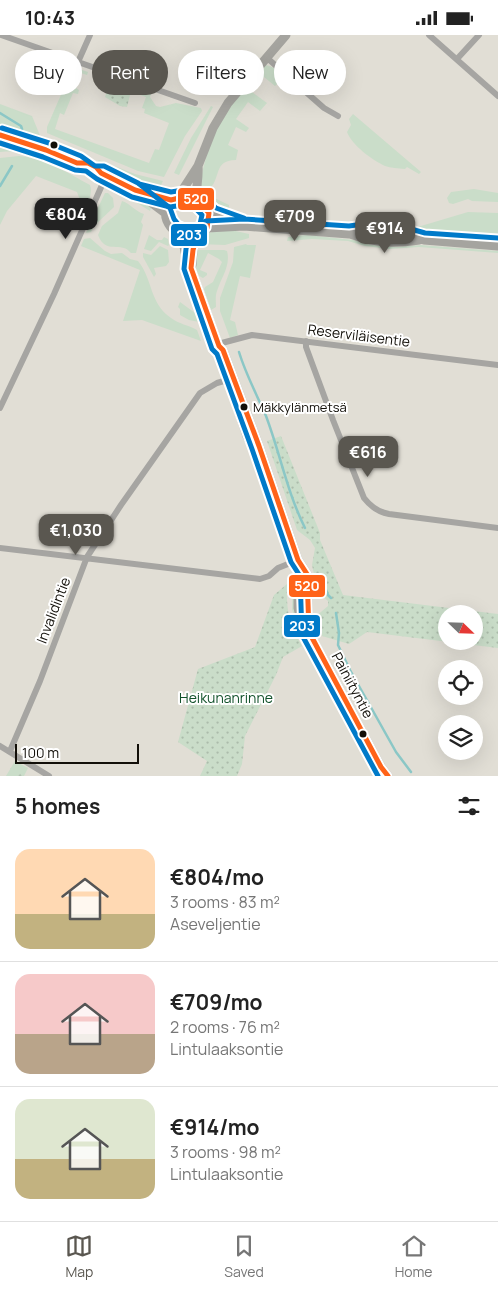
<!DOCTYPE html>
<html lang="en">
<head>
<meta charset="utf-8">
<style>
  :root { --surface:#fff; --page:#f2f2f2; --text:#222; --muted:#767676; --line:#e0e0e0; --accent:#5a5750 }
  body { margin:0; font-family:Manrope,sans-serif; background:var(--page); color:var(--text); height:100vh; display:flex; flex-direction:column; font-size:19px; white-space:nowrap }
  * { box-sizing:border-box; margin:0 }
  p { font-size:16px; color:var(--muted) }
  .icon { flex:none; width:28px; height:28px; fill:none; stroke:currentColor; stroke-width:2; stroke-linecap:round; stroke-linejoin:round }
  .map { position:relative; height:741px; overflow:hidden }
  .drawer { display:flex; flex-direction:column; background:var(--surface); flex:1 }
  .drawer>* { flex:none }
  .hud { position:absolute; left:15px; top:15px; width:469px; height:45px; display:flex; gap:10px }
  .needle { width:32px; rotate:113deg }
  .tools { position:absolute; left:438px; top:570px; display:grid; gap:10px }
  .tools a { display:grid; place-items:center; width:45px; height:45px; border-radius:50%; background:var(--surface); box-shadow:0 5px 20px #0002; font-size:25px }
  .scale { position:absolute; left:15px; bottom:12px; width:124px; box-sizing:border-box; padding-left:5px; border:2px solid #120f09; border-top:0; font-size:14px; line-height:18px; white-space:nowrap; color:#120f09; -webkit-text-stroke:4px #fff; paint-order:stroke }
  .price { position:absolute; translate:-50% -42px; padding:0 11px; border-radius:10px; background:var(--accent); color:#fff; font-size:16px; line-height:32px; filter:drop-shadow(0 1px 2px #0008) }
  .price::after { content:''; position:absolute; left:50%; top:30px; width:15px; height:11px; margin-left:-8px; background:inherit; clip-path:polygon(0 0,100% 0,50% 100%) }
  .price.active { background:#222; color:#fff }
  ul { padding:0; list-style:none }
  li { display:flex; align-items:center; gap:15px; height:125px; padding:0 15px }
  li+li { border-top:1px solid var(--line) }
  li span { display:grid; place-items:center; flex:none; width:140px; height:100px; border-radius:15px; color:#555 }
  li>.icon { margin-inline-start:auto }
  span .icon { width:60px; height:60px; fill:#fffc; stroke-width:1 }
  li b { font-size:21px }
  h2 { display:flex; justify-content:space-between; align-items:center; height:60px; padding:0 15px; font-size:21px }
  .pill { padding:0 18px; border-radius:22px; background:var(--surface); box-shadow:0 5px 20px #0002; font-size:18px; line-height:45px }
  .pill.active { background:var(--accent); color:#fff }
  .status { display:flex; justify-content:space-between; align-items:center; height:35px; padding:0 25px; background:var(--surface); direction:ltr }
  .status svg { height:14px; fill:currentColor }
  .tab-bar { display:flex; justify-content:space-around; align-items:center; height:70px; border-top:1px solid var(--line); background:var(--surface); font-size:14px; color:var(--muted) }
  .tab-bar a { display:grid; justify-items:center; gap:2px }
  .tab-bar .active { color:var(--accent) }
  .map>svg:first-child { display:block }
</style>
</head>
<body>
<div class="status"><b>10:43</b><svg viewBox="0 0 49 12"><path d="M0 12V9h3v3zM5 12V6h3v6zM10 12V3h3v9zM15 12V0h3v12zM26 1h20v11H26zM47 4h2v5h-2z"/></svg></div>
<div class="map">
<svg width="498" height="741" viewBox="0 0 498 741">
  <defs>
    <pattern id="forest-firs" width="22" height="20" patternUnits="userSpaceOnUse" patternTransform="scale(1.25)"><rect width="22" height="20" fill="#caddc9"/><path d="M5 1l3.5 6h-7zM16 11l3.5 6h-7z" fill="#acbcab"/></pattern>
    <pattern id="park-dots" width="8" height="8" patternUnits="userSpaceOnUse" patternTransform="scale(1.25)"><rect width="8" height="8" fill="#caddc9"/><path d="M2 2h.1M6 6h.1" fill="none" stroke="#acbcab" stroke-width="1.8" stroke-linecap="round"/></pattern>
  </defs>
  <rect width="100%" height="100%" fill="#e1ded5"/>
  <!-- grass -->
  <path fill="#caddc9" d="M 264,30 C 271,30 282,36 281,45 L 275,51 L 264,42 L 252,57 L 267,68 L 260,76 L 248,67 L 236,84 L 249,93 L 246,97 L 236,92 L 228,110 L 238,115 L 236,125 C 212,125 222,145 208,155 L 199,151 C 205,125 212,96 227,75 C 238,59 251,45 264,30 Z
    M 73,32 L 88,37 L 87,40 L 81,38 L 76,53 L 79,55 L 78,59 L 73,58 L 64,80 L 60,78 L 55,94 L 149,128 L 155,114 L 159,115 L 169,88 L 144,78 L 145,74 L 142,73 L 146,62 L 94,43 L 95,39 L 151,59 L 150,62 L 156,71 L 160,72 L 176,68 L 201,73 L 202,76 L 185,101 L 164,142 L 138,136 L 47,98 L 47,92 Z
    M 0,69 L 32,81 L 41,103 L 48,105 L 47,107 L 31,106 L 0,95 Z
    M 211,71 L 213,72 L 179,140 L 174,138 L 191,103 Z
    M 353,79 L 421,137 L 419,139 L 407,132 L 405,134 C 398,133 391,133 385,131 C 372,125 352,110 347,97 L 351,90 L 349,84 Z
    M 0,106 L 58,124 L 85,138 L 84,140 L 81,140 C 54,125 32,114 0,117 Z
    M 19,121 C 44,123 68,138 90,150 C 94,160 84,175 80,185 L 78,184 L 83,173 L 77,157 L 36,141 L 7,176 L 0,190 L 0,123 Z
    M 99,125 L 135,139 L 163,146 L 157,158 L 112,138 L 96,128 Z
    M 112,152 L 118,152 L 152,171 L 150,176 L 131,164 L 108,153 Z
    M 474,154 L 498,158 L 498,167 L 472,166 L 468,164 L 453,169 L 449,168 L 447,163 L 451,157 Z
    M 200,156 L 229,170 L 229,174 C 237,181 254,183 264,183 L 266,180 L 409,192 L 421,191 L 468,177 L 498,178 L 498,206 L 239,185 C 220,180 208,177 200,156 Z
    M 105,158 L 108,158 L 113,163 L 114,172 L 94,191 L 91,197 L 86,198 Z
    M 122,166 C 131,169 136,177 144,179 L 141,187 L 143,190 L 136,218 L 131,218 C 121,205 106,221 98,200 L 102,191 L 118,178 Z
    M 231,195 L 249,199 L 249,203 L 225,210 L 199,209 C 205,195 217,196 231,195 Z
    M 149,200 L 157,205 L 162,205 L 164,202 L 168,204 L 169,210 L 168,211 L 159,207 L 151,216 L 144,214 Z
    M 307,200 L 354,205 L 372,210 L 397,212 L 421,210 L 498,216 L 498,218 L 419,212 L 389,214 L 365,211 L 348,206 L 312,204 L 287,206 L 288,202 Z
    M 90,203 L 105,216 L 111,219 L 122,218 L 130,224 L 138,226 C 153,244 149,268 171,283 C 179,289 188,290 197,295 L 201,306 L 142,285 L 123,286 L 140,235 L 81,211 L 84,204 Z
    M 246,209 L 247,210 L 256,210 L 250,243 L 240,241 L 230,285 L 235,287 L 238,300 L 230,303 L 220,276 L 220,263 L 233,227 L 234,212 Z
    M 160,211 L 168,215 L 169,227 L 166,231 L 154,233 L 156,239 L 154,242 L 143,222 L 143,218 L 151,220 Z
    M 197,215 L 224,215 L 227,216 C 231,231 221,243 217,256 C 215,261 216,267 216,272 L 211,275 L 204,254 L 205,252 L 213,247 L 222,227 L 219,224 L 208,218 L 200,235 L 207,238 L 207,240 L 203,243 C 193,239 196,224 197,215 Z
    M 180,267 L 195,278 L 198,278 L 199,287 L 189,285 L 180,280 L 180,274 L 178,272 Z
    M 293,552 L 296,552 L 295,566 L 382,741 L 378,741 L 297,591 L 292,574 Z"/>
  <!-- forest -->
  <path fill="url(#forest-firs)" d="M 15,726 L 28,733 L 24,741 L 6,741 Z"/>
  <!-- park -->
  <path fill="url(#park-dots)" fill-rule="evenodd" d="M 110,48 L 128,55 L 127,59 L 130,60 L 127,72 L 120,71 L 105,62 Z
    M 281,401 L 320,498 L 320,505 L 343,560 L 498,579 L 498,613 L 367,597 L 349,609 L 322,601 L 315,582 L 328,571 L 328,566 L 318,557 L 312,530 L 315,513 L 310,505 L 297,495 L 267,406 ZM 446,579 L 474,579 L 474,606 L 446,606 Z
    M 287,549 C 286,575 289,588 302,611 L 283,622 L 276,640 L 245,701 L 242,729 L 237,741 L 200,741 L 207,726 L 178,707 L 198,634 L 255,612 L 274,560 Z"/>
  <g fill="none" stroke-linecap="round" stroke-linejoin="round">
    <!-- stream -->
    <path stroke="#8bc7c6" stroke-width="2.5" d="M 0,78 L 21,91 L 22,94
      M 0,151 L 12,131
      M 239,317 C 246,340 257,360 266,381 C 280,418 287,457 305,493
      M 320,540 L 328,560 L 331,563
      M 336,578 L 339,598 L 338,610 L 350,635 L 396,717 L 411,737"/>
    <!-- street -->
    <path stroke="#a6a5a2" stroke-width="6" d="M 1,0 L 195,68
      M 429,0 L 498,61
      M 266,22 L 324,73 L 338,81
      M 457,24 L 479,0
      M 78,27 L 90,0
      M 306,306 L 306,312 L 333,385 L 364,463 C 371,472 378,477 389,479 L 498,493
      M 218,309 L 252,300 L 498,330
      M 0,373 L 54,259 L 106,141
      M 0,513 L 260,544 L 269,541 L 278,533 L 298,525
      M 0,711 L 49,741
      M 10,716 L 40,646 L 87,522 L 121,470 L 200,358 L 217,348 L 231,344"/>
    <!-- secondary -->
    <path stroke="#a5a49f" stroke-width="9" d="M 0,100 L 46,115 L 77,128 L 88,128 L 96,132 L 101,138 L 135,155 L 171,165
      M 77,128 C 84,135 90,139 101,138
      M 137,157 L 165,178
      M 178,162 L 198,131 L 213,93 L 228,68 L 286,0
      M 178,162 C 198,161 223,180 203,197 C 181,216 147,176 178,162 Z
      M 196,164 C 196,153 199,142 198,131
      M 209,178 L 234,188
      M 207,193 L 244,191 L 349,199 L 371,195 L 396,197 L 424,205 L 498,211
      M 350,199 C 376,208 392,209 419,205
      M 182,200 L 185,217 L 218,309 L 219,316
      M 192,230 L 193,215 L 197,200
      M 219,311 L 223,315 L 259,411 L 298,525 L 307,539 L 309,597
      M 228,345 L 247,401 L 263,433
      M 298,525 L 298,573 L 300,581 L 381,732 L 388,741"/>
    <defs>
      <path id="bus-1" d="M 0,100 L 46,115 L 77,128 L 88,128 L 96,132 L 101,138 L 135,155 L 171,165 L 183,162 L 196,164 L 209,178 L 207,193 L 197,200 L 193,215 L 191,233 L 219,311 L 223,315 L 259,411 L 298,525 L 307,539 L 309,597 L 381,732 L 388,741"/>
      <path id="bus-2" d="M 0,108 L 43,122 L 75,135 L 86,136 L 97,144 L 132,162 L 170,172 L 183,170 L 193,171 L 202,180 L 200,189 L 190,197 L 186,214 L 184,234 L 212,314 L 217,319 L 252,414 L 291,527 L 300,541 L 302,600 L 378,741"/>
      <path id="bus-3" d="M 2,93 L 49,108 L 81,121 L 95,131 L 104,131 L 138,148 L 170,173 L 174,184 L 178,189 L 187,193 L 194,193 L 206,186 L 244,184 L 349,191 L 371,188 L 397,190 L 425,198 L 498,203
        M 139,149 L 171,157 L 183,155 L 199,157 L 216,173 L 244,183"/>
    </defs>
    <!-- bus-1 casing -->
    <use href="#bus-1" stroke="#fff" stroke-width="9"/>
    <!-- bus-2 casing -->
    <use href="#bus-2" stroke="#fff" stroke-width="9"/>
    <!-- bus-3 casing -->
    <use href="#bus-3" stroke="#fff" stroke-width="9"/>
    <!-- bus-1 -->
    <use href="#bus-1" stroke="#ff6319" stroke-width="5"/>
    <!-- bus-2 -->
    <use href="#bus-2" stroke="#007ac9" stroke-width="5"/>
    <!-- bus-3 -->
    <use href="#bus-3" stroke="#007ac9" stroke-width="5"/>
  </g>
  <!-- markers -->
  <g fill="#120f09" stroke="#fff" stroke-width="2">
    <circle cx="54" cy="110" r="4.5"/>
    <circle cx="244" cy="372" r="4.5"/>
    <circle cx="363" cy="699" r="4.5"/>
  </g>
  <g text-anchor="middle" dominant-baseline="central" stroke-width="4" stroke-linejoin="round" paint-order="stroke">
    <!-- bus labels -->
    <g font-size="13" fill="#120f09" stroke="#fff" text-anchor="start">
      <text x="253" y="372">Mäkkylänmetsä</text>
    </g>
    <!-- street labels -->
    <g font-size="14" fill="#120f09" stroke="#fff">
      <text transform="translate(359 300) rotate(7)">Reserviläisentie</text>
      <text transform="translate(53 575) rotate(-69)">Invalidintie</text>
      <text transform="translate(353 650) rotate(62)">Painiityntie</text>
    </g>
    <!-- park labels -->
    <g font-size="14" fill="#12522b" stroke="#fff">
      <text x="226" y="662">Heikunanrinne</text>
    </g>
  </g>
  <g stroke="#fff" stroke-width="2">
    <rect x="177" y="152" width="38" height="24" rx="5" fill="#ff6319"/>
    <rect x="170" y="188" width="38" height="24" rx="5" fill="#007ac9"/>
    <rect x="288" y="539" width="38" height="24" rx="5" fill="#ff6319"/>
    <rect x="283" y="579" width="38" height="24" rx="5" fill="#007ac9"/>
  </g>
  <g font-size="14" text-anchor="middle" font-weight="bold" fill="#fff">
    <text x="196" y="169">520</text>
    <text x="189" y="205">203</text>
    <text x="307" y="556">520</text>
    <text x="302" y="596">203</text>
  </g>
</svg>
<div class="tools">
<a><svg class="needle" viewBox="-14 -14 28 28"><path d="M0-13l5 13h-10z" fill="#e53935"/><path d="M0 13l5-13h-10z" fill="#767676"/></svg></a>
<a><svg class="icon" aria-label="locate" viewBox="0 0 24 24"><circle cx="12" cy="12" r="6"/><path d="M12 2v4M12 18v4M2 12h4M18 12h4"/></svg></a>
<a><svg class="icon" aria-label="layers" viewBox="0 0 24 24"><path d="M12 4l9 5-9 5-9-5zM3 14l9 5 9-5"/></svg></a>
</div>
<div class="scale">100 m</div>
<b class="price active" style="left:66px;top:205px">€804</b>
<b class="price" style="left:295px;top:207px">€709</b>
<b class="price" style="left:385px;top:219px">€914</b>
<b class="price" style="left:368px;top:443px">€616</b>
<b class="price" style="left:76px;top:521px">€1,030</b>
<div class="hud">
<a class="pill">Buy</a>
<a class="pill active">Rent</a>
<a class="pill">Filters</a>
<a class="pill">New</a>
</div>
</div>
<section class="drawer">
<h2>5 homes<svg class="icon" aria-label="filters" viewBox="0 0 24 24"><path d="M4 7h16M4 17h16"/><circle cx="9" cy="7" r="2"/><circle cx="15" cy="17" r="2"/></svg></h2>
<ul>
<li><span style="background:linear-gradient(#ffd9b3 65%,#c2b280 0)"><svg class="icon" aria-label="home" viewBox="0 0 24 24"><path d="M3 11l9-7 9 7M6 9v11h12V9"/></svg></span><div><b>€804/mo</b><p>3 rooms · 83 m²</p><p>Aseveljentie</p></div></li>
<li><span style="background:linear-gradient(#f6c9c9 60%,#b9a48a 0)"><svg class="icon" aria-label="home" viewBox="0 0 24 24"><path d="M3 11l9-7 9 7M6 9v11h12V9"/></svg></span><div><b>€709/mo</b><p>2 rooms · 76 m²</p><p>Lintulaaksontie</p></div></li>
<li><span style="background:linear-gradient(#dfe7d0 60%,#c2b280 0)"><svg class="icon" aria-label="home" viewBox="0 0 24 24"><path d="M3 11l9-7 9 7M6 9v11h12V9"/></svg></span><div><b>€914/mo</b><p>3 rooms · 98 m²</p><p>Lintulaaksontie</p></div></li>
</ul>
</section>
<nav class="tab-bar">
<a class="active"><svg class="icon" aria-label="map" viewBox="0 0 24 24"><path d="M3 6l6-2 6 2 6-2v14l-6 2-6-2-6 2zM9 4v14M15 6v14"/></svg>Map</a>
<a><svg class="icon" aria-label="saved" viewBox="0 0 24 24"><path d="M7 4h10v16l-5-4-5 4z"/></svg>Saved</a>
<a><svg class="icon" aria-label="home" viewBox="0 0 24 24"><path d="M3 11l9-7 9 7M6 9v11h12V9"/></svg>Home</a>
</nav>
</body>
</html>
